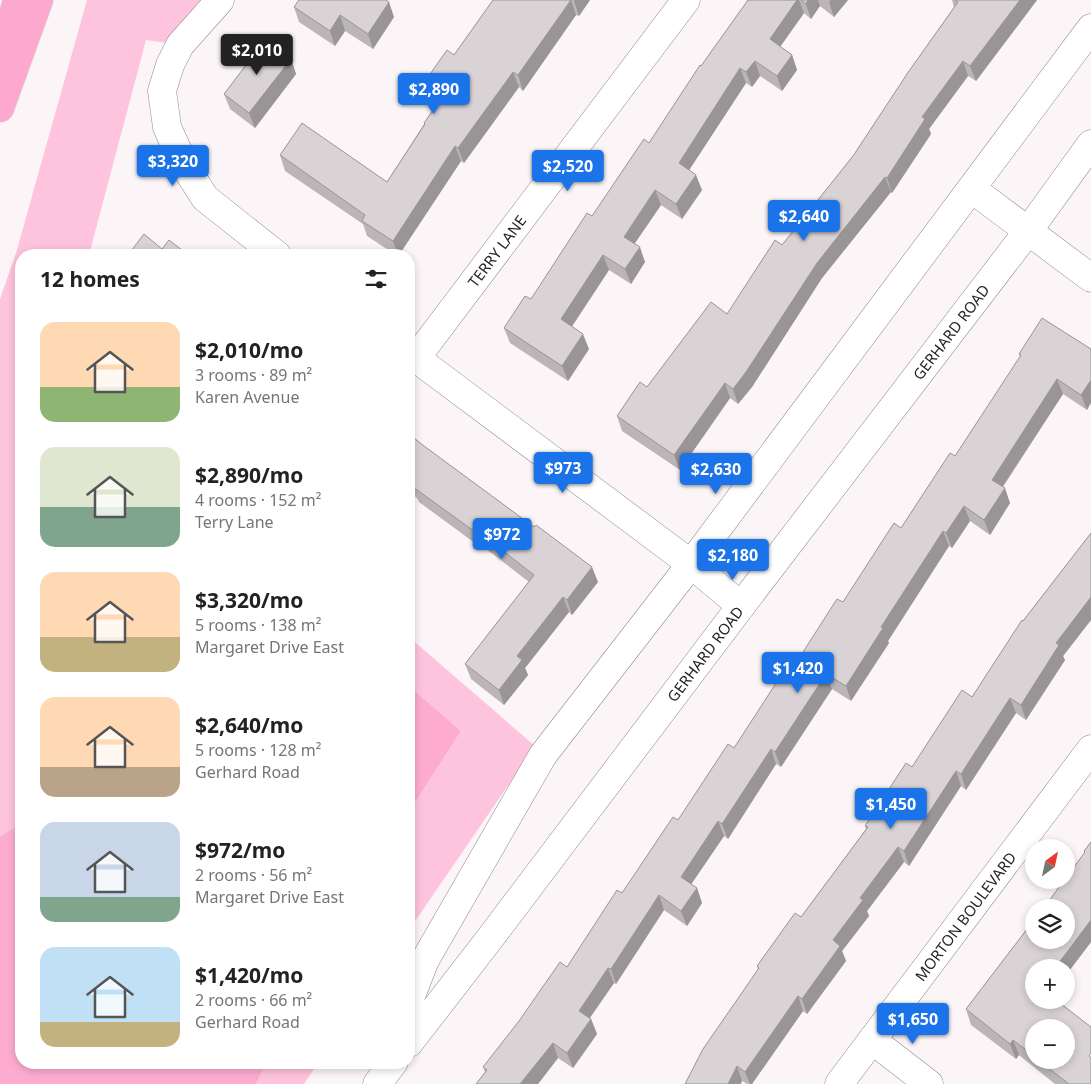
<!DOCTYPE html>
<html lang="en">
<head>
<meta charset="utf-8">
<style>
  :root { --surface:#fff; --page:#f2f2f2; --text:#222; --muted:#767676; --accent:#1a73e8 }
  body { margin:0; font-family:"Noto Sans",sans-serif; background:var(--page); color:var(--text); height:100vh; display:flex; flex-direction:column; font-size:19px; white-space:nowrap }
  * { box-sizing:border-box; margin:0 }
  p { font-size:16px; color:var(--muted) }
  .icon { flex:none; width:28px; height:28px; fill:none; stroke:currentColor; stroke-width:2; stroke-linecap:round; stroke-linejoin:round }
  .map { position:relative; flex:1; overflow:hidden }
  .side { position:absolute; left:15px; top:249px; width:400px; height:820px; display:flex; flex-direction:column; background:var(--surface); border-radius:20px; box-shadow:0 2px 8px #0003 }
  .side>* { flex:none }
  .needle { width:32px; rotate:33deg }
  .controls { position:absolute; left:1025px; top:839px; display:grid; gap:10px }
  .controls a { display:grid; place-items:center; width:50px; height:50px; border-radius:50%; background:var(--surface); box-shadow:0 2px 8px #0003; font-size:25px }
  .price { position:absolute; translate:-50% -42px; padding:0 11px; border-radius:5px; background:var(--accent); color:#fff; font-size:16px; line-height:32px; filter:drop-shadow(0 1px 2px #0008) }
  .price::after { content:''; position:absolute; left:50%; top:30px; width:15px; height:11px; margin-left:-8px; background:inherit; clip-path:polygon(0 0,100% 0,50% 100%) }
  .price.current { background:#222; color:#fff }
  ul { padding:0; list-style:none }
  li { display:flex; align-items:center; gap:15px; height:125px; padding:0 25px }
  li span { display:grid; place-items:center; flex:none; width:140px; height:100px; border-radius:15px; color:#555 }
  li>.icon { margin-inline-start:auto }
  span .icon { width:60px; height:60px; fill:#fffc; stroke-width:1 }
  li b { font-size:21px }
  h2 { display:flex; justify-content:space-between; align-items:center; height:60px; padding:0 25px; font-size:21px }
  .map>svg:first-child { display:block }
</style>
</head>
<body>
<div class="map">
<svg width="1091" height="1084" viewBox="0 0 1091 1084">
  <rect width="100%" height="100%" fill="#fbf5f7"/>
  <!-- green -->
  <path fill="#ffc4dd" d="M 87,0 L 221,0 L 180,45 L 146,40 L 89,255 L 21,255 L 21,824 L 0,836 L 0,299 L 16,253 Z
    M 409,637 L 535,746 L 409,930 L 409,812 L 461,731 L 409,686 Z
    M 266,1063 L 318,1063 L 304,1084 L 256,1084 Z"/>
  <!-- water -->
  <path fill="#fdacd0" d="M 409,686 L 461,731 L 409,812 Z
    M 21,824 L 21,1062 L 266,1063 L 256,1084 L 0,1084 L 0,836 Z"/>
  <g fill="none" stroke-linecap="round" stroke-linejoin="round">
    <defs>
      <g id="street">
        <path d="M 220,0 L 180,45 L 170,65 L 162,91 L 167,127 L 184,165 L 205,198 L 277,255"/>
        <path d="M 972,189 L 1091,278"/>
        <path d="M 409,353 L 691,564 L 741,606"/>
        <path id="s1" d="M 416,358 L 686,0"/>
        <path d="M 409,1001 L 425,960 L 543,755 L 691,564 L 1091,28"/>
        <path d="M 872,1040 L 929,1084"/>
        <path id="s2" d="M 839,1084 L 1091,749"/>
      </g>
      <g id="secondary">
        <path id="s3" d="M 409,1043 L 491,937 L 741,606 L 1028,231 L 1091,144"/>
        <path d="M 377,1084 L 394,1062"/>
      </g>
      <path id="highway" d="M 2,57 L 17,0
        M 0,108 L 39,0"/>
    </defs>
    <!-- street casing -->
    <use href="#street" stroke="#908a8d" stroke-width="29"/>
    <!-- secondary casing -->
    <use href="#secondary" stroke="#908a8d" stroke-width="29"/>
    <!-- highway casing -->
    <use href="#highway" stroke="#d4d3d4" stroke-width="29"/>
    <!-- street -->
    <use href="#street" stroke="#fff" stroke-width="28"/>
    <!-- secondary -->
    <use href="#secondary" stroke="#fff" stroke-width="28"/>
    <!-- highway -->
    <use href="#highway" stroke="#fda9cf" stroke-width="28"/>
  </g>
  <!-- wall -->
  <path fill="#bbb5b8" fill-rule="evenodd" d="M 493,0 L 590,0 L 579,16 L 576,15 L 523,91 L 519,87 L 464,163 L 461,161 L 399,255 L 396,255 L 367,236 L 363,224 L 285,171 L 280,155 L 387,182 L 424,124 L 424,123 L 442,98 L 434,92 L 428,77 L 454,55 Z
    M 748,0 L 848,0 L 834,17 L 820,6 L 811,19 L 804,13 L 780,47 L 792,55 L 797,70 L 782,91 L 760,76 L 752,87 L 746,83 L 689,170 L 702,190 L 682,219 L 661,205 L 634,244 L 645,262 L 631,284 L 609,270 L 572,326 L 589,349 L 568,381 L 510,343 L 504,328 L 531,299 L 592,216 L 649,143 L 701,66 Z
    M 952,0 L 1037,0 L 976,81 L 968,76 L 929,129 L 931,134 L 892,193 L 891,192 L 822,278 L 752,387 L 738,404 L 730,398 L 680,470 L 622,431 L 617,416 L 727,314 L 853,156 L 954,7 Z
    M 294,7 L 394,17 L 373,49 L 345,31 L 335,46 L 299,22 Z
    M 291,59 L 296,74 L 255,128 L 230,109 L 224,94 Z
    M 1091,349 L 1087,410 L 1063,394 L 1003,487 L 1010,503 L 990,535 L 970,521 L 952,548 L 949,546 L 888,641 L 889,643 L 851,701 L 832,689 L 781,767 L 776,764 L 728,839 L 724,836 L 691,884 L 697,888 L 702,903 L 687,926 L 664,910 L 616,984 L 614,983 L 590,1018 L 591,1019 L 597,1034 L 573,1068 L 558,1058 L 538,1084 L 476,1084 L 485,1072 L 483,1067 L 567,967 L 622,893 L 734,748 L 843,602 L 901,528 L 955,456 L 1020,357 L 1019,354 Z
    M 409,434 L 598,582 L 572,615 L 569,612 L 525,668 L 528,675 L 504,705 L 471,679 L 465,664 L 529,582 L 485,548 L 483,549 L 419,502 L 417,498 L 409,491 Z
    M 1091,533 L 1091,620 L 1063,656 L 1065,660 L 1026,720 L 1016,713 L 966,790 L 961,786 L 909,866 L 904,862 L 867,911 L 869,916 L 842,951 L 846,961 L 807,1014 L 803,1011 L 752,1084 L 747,1084 L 742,1081 L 685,1084 L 758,970 L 757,966 L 801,917 L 866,829 L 865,826 L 912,767 L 972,697 L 1023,621 Z
    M 1091,842 L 1091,942 L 1066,975 L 1066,968 L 1034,968 L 1062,1004 L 1091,1084 L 1055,1084 L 1019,1055 L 1016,1059 L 971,1025 L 966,1009 L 1085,853 L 1084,851 ZM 1034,1028 L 1066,1060 L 1034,1060 Z"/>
  <!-- shaded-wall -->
  <path fill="#999496" d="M 571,0 L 576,15 L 523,91 L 518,75 Z
    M 575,0 L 590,0 L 579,16 L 574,1 Z
    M 797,0 L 799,0 L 804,13 L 775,54 L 770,39 Z
    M 808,0 L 818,0 L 820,6 L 811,19 L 806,4 Z
    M 831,0 L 848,0 L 834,17 L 829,2 Z
    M 1020,0 L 1037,0 L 976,81 L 970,66 Z
    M 389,2 L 394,17 L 373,49 L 368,34 Z
    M 340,15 L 345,31 L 335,46 L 330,31 Z
    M 792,55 L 797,70 L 782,91 L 777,76 Z
    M 291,59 L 296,74 L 255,128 L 249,113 Z
    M 755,61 L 760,76 L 752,87 L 746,72 Z
    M 963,61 L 968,76 L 929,129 L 931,134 L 892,193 L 887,178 L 922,117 Z
    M 740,68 L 746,83 L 684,178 L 679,163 Z
    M 513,72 L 519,87 L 464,163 L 458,148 Z
    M 455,146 L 461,161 L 399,255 L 398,255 L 393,241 Z
    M 696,175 L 702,190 L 682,219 L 676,204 Z
    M 885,177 L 891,192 L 822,278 L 752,387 L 738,404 L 733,389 L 817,263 Z
    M 655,190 L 661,205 L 629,252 L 624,237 Z
    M 640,247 L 645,262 L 631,284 L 625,269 Z
    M 603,255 L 609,270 L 567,334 L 561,319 Z
    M 583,334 L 589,349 L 568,381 L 562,366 Z
    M 1057,379 L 1063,394 L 997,495 L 992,480 Z
    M 1091,380 L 1091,403 L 1087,410 L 1081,395 Z
    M 725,383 L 730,398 L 680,470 L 674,455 Z
    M 1005,488 L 1010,503 L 990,535 L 984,520 Z
    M 964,506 L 970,521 L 952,548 L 946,533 Z
    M 943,531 L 949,546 L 888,641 L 889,643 L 851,701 L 846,686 L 881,627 Z
    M 479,532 L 485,548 L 483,549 L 478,534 Z
    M 592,567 L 598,582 L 572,615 L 567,600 Z
    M 563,597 L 569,612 L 525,668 L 528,675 L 504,705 L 499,690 L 517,656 Z
    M 1091,597 L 1091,620 L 1063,656 L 1065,660 L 1026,720 L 1021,705 L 1056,643 Z
    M 826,674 L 832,689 L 781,767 L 775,752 Z
    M 1010,698 L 1016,713 L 966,790 L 961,774 Z
    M 771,749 L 776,764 L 728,839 L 722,824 Z
    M 956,771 L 961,786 L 909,866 L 904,851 Z
    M 718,821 L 724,836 L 686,892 L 681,877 Z
    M 898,847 L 904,862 L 867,911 L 869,916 L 842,951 L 846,961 L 807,1014 L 802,999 L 833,940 L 860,898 Z
    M 697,888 L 702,903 L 687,926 L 681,911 Z
    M 659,895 L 664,910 L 616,984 L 611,969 Z
    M 1091,920 L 1091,942 L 1066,975 L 1066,968 L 1055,968 Z
    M 608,968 L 614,983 L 584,1026 L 579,1011 Z
    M 798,996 L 803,1011 L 752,1084 L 750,1084 L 745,1072 Z
    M 591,1019 L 597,1034 L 573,1068 L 567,1053 Z
    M 1013,1040 L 1019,1055 L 1016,1059 L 1010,1044 Z
    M 553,1043 L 558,1058 L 538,1084 L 520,1084 Z
    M 737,1066 L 742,1081 L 741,1084 L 728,1084 Z"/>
  <!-- building -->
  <path fill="#dad3d6" stroke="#999496" d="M 299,0 L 386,0 L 389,2 L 368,34 L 340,15 L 330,31 L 294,7 Z
    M 493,0 L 571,0 L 518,75 L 513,72 L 458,148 L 455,146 L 393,241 L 362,221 L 365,215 L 280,155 L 302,123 L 387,182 L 425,124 L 424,123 L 447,90 L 428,77 L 447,50 L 454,55 Z
    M 748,0 L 797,0 L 770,39 L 792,55 L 777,76 L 755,61 L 746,72 L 740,68 L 679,163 L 696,175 L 676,204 L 655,190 L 624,237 L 640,247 L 625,269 L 603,255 L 561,319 L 583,334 L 562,366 L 504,328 L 525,296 L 531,299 L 587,213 L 592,216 L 644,139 L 649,143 L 700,65 L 701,66 Z
    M 801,0 L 808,0 L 806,4 Z
    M 955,0 L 1020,0 L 970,66 L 963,61 L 922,117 L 925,119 L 887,178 L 885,177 L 817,263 L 746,372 L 733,389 L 725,383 L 674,455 L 617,416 L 640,382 L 647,387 L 711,302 L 727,314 L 775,240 L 782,245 L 853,156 L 909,71 L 958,2 Z
    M 265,40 L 291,59 L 249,113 L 224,94 Z
    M 144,234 L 162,249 L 169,240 L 187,254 L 128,255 Z
    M 1042,318 L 1091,349 L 1091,380 L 1081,395 L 1057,379 L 992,480 L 1005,488 L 984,520 L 964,506 L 946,533 L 943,531 L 881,627 L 883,628 L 846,686 L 826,674 L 775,752 L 771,749 L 722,824 L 718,821 L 681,877 L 697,888 L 681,911 L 659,895 L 611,969 L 608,968 L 579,1011 L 591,1019 L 567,1053 L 553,1043 L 520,1084 L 476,1084 L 487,1070 L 483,1067 L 519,1021 L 560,962 L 567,967 L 617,890 L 622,893 L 673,817 L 678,820 L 728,744 L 734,748 L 782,674 L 787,677 L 837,599 L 843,602 L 894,523 L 901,528 L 950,453 L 955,456 L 1021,355 L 1019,354 Z
    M 409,434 L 424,446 L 534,527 L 536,525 L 592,567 L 567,600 L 563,597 L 517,656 L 522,660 L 499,690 L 465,664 L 534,575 L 479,532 L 478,534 L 413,487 L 415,486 L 409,481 Z
    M 1091,533 L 1091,597 L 1056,643 L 1059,645 L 1021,705 L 1010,698 L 961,774 L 956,771 L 904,851 L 898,847 L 860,898 L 863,900 L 833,940 L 840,946 L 802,999 L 798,996 L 745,1072 L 737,1066 L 728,1084 L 685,1084 L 703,1049 L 759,968 L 757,966 L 795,913 L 801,917 L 868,827 L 865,826 L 906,763 L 912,767 L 962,690 L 972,697 L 1022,620 L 1023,621 Z
    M 1091,842 L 1091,920 L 1055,968 L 1034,968 L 1034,1000 L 1056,1000 L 1091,1027 L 1091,1053 L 1089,1056 L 1091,1058 L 1091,1084 L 1069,1084 L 1038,1060 L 1066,1060 L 1066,1028 L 1034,1028 L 1034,1056 L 1013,1040 L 1010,1044 L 966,1009 L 1034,920 L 1034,940 L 1066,940 L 1066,908 L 1044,908 L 1064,880 L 1066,880 L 1066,878 L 1085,852 L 1084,851 Z"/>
  <g text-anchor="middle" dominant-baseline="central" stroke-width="4" stroke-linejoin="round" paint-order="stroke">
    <!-- street labels -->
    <g font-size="15" fill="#272526" stroke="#fff">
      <text stroke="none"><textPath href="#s1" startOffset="134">TERRY LANE</textPath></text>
      <text stroke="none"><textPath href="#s3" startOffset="894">GERHARD ROAD</textPath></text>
      <text stroke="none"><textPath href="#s3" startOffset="489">GERHARD ROAD</textPath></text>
      <text stroke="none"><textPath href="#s2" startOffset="210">MORTON BOULEVARD</textPath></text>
    </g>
  </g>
</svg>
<div class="controls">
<a><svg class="needle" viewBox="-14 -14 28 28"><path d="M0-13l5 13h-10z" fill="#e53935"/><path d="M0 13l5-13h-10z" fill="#767676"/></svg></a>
<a><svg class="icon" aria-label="layers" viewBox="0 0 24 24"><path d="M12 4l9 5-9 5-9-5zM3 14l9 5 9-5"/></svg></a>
<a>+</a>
<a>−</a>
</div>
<b class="price current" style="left:257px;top:76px">$2,010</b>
<b class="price" style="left:434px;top:115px">$2,890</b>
<b class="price" style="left:173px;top:187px">$3,320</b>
<b class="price" style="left:568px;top:192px">$2,520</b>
<b class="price" style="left:804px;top:242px">$2,640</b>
<b class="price" style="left:563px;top:494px">$973</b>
<b class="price" style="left:716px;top:495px">$2,630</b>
<b class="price" style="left:502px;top:560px">$972</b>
<b class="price" style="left:733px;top:581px">$2,180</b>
<b class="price" style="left:798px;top:694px">$1,420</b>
<b class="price" style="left:891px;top:830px">$1,450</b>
<b class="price" style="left:913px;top:1045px">$1,650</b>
<section class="side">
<h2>12 homes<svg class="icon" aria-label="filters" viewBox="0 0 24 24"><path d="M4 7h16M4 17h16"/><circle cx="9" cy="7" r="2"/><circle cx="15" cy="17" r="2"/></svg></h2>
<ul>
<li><span style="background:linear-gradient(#ffd9b3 65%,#8fb573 0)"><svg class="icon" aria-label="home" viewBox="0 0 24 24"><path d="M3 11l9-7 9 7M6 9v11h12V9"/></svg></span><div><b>$2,010/mo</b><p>3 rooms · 89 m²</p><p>Karen Avenue</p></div></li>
<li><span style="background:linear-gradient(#dfe7d0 60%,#7fa58c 0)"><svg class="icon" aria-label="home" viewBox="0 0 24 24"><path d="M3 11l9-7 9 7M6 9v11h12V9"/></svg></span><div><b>$2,890/mo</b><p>4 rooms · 152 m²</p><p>Terry Lane</p></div></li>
<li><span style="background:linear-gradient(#ffd9b3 65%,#c2b280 0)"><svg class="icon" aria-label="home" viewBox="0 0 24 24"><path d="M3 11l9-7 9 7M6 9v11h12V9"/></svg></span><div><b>$3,320/mo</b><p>5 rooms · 138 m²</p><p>Margaret Drive East</p></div></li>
<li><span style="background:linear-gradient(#ffd9b3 70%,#b9a48a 0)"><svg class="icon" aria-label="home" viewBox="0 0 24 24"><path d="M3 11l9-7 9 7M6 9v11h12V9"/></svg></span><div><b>$2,640/mo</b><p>5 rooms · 128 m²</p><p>Gerhard Road</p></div></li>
<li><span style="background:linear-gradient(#c9d6e8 75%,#7fa58c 0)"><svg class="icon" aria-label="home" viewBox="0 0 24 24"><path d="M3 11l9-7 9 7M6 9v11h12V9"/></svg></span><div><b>$972/mo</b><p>2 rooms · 56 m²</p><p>Margaret Drive East</p></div></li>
<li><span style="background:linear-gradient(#bfe0f5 75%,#c2b280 0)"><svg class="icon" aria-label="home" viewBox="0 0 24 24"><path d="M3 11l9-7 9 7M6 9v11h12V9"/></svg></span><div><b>$1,420/mo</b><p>2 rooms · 66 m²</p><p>Gerhard Road</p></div></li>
</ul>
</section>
</div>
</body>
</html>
